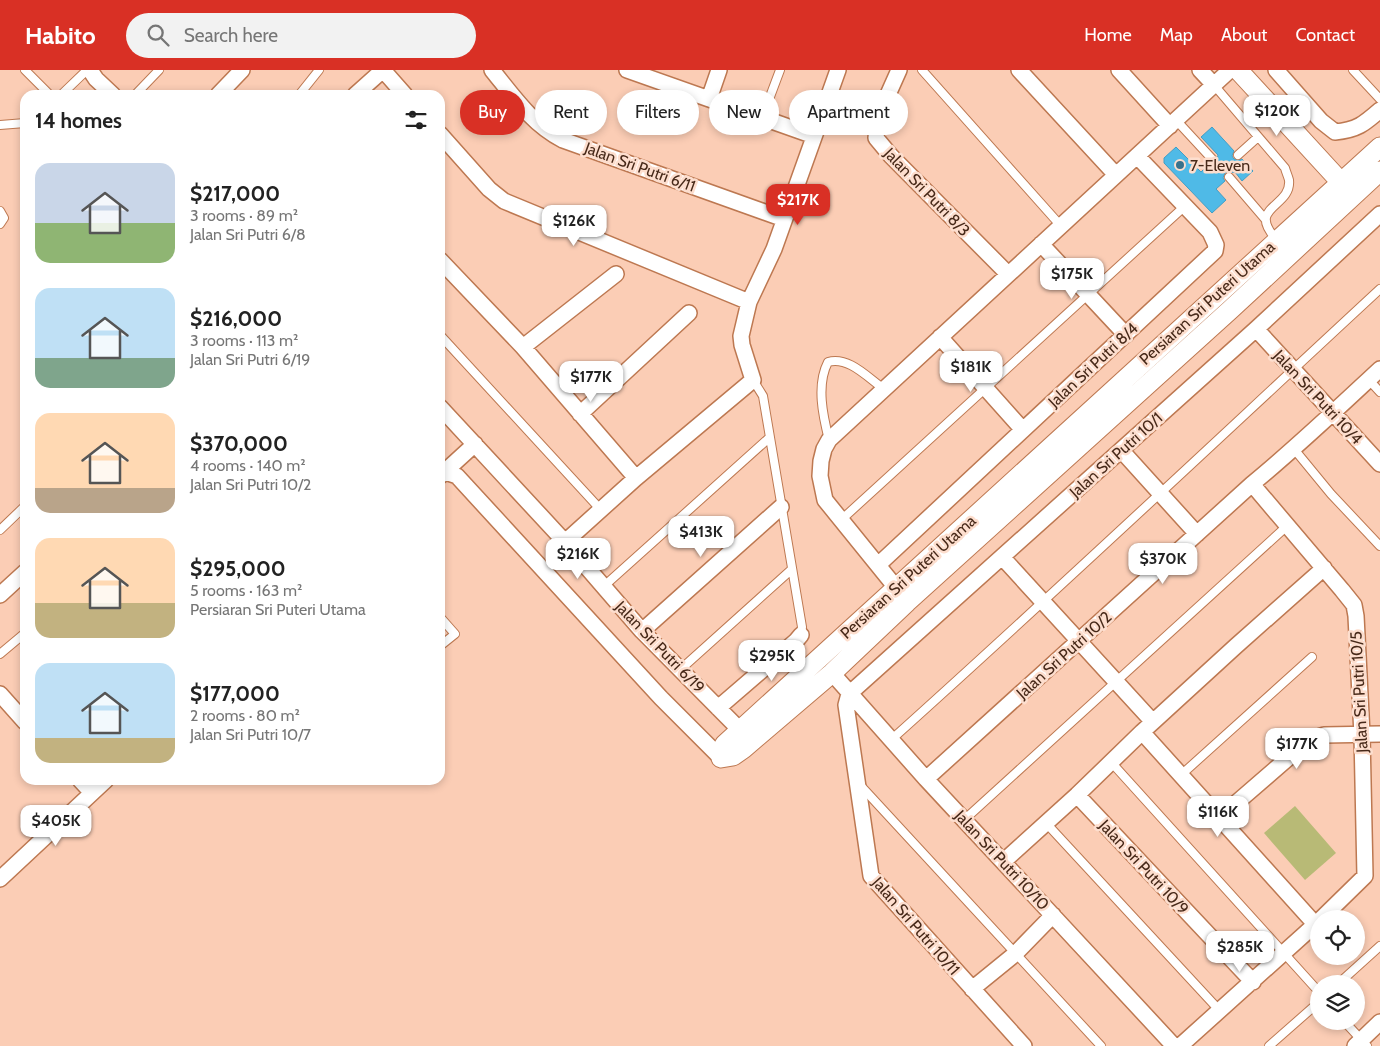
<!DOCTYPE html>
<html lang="en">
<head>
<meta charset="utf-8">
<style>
  :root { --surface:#fff; --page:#f2f2f2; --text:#222; --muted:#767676; --accent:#d93025 }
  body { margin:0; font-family:Cabin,sans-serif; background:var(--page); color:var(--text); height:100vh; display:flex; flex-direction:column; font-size:19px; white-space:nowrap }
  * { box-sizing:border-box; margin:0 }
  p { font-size:16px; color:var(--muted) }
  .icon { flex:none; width:28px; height:28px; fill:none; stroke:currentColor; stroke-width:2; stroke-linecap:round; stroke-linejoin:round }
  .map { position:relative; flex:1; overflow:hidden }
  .sheet { position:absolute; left:20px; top:20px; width:425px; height:695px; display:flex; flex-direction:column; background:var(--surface); border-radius:15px; box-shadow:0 2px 8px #0003 }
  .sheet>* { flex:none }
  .top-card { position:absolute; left:460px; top:20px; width:475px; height:45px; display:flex; gap:10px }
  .buttons { position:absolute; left:1310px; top:840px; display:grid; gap:10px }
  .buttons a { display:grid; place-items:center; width:55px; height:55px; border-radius:50%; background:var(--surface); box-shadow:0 2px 8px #0003; font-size:25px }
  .price { position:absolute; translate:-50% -42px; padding:0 11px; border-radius:10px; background:#fff; color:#222; font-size:16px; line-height:32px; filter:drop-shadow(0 1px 2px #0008) }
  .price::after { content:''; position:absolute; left:50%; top:30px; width:15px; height:11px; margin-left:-8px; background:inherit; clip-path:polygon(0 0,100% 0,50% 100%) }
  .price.selected { background:var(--accent); color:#fff }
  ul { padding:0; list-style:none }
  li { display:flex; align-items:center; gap:15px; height:125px; padding:0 15px }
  li span { display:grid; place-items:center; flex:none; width:140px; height:100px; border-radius:15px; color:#555 }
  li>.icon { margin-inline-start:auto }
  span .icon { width:60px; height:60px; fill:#fffc; stroke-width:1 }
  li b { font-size:21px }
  h2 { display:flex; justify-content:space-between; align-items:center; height:60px; padding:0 15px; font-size:21px }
  .pill { padding:0 18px; border-radius:22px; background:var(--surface); box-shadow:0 2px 8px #0003; font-size:18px; line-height:45px }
  .pill.selected { background:var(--accent); color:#fff }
  header { display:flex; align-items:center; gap:30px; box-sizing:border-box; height:70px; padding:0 25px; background:var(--accent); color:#fff }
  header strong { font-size:24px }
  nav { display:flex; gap:28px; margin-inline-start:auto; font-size:18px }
  .search { width:350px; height:45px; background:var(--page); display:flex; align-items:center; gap:12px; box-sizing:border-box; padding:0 18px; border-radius:28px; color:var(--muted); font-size:19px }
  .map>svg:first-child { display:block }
</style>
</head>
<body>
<header>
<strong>Habito</strong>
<div class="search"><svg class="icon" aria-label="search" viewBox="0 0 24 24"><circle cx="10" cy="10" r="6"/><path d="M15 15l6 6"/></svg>Search here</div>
<nav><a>Home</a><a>Map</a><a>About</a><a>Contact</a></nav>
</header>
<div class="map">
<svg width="1380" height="976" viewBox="0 0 1380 976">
  <rect width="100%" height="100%" fill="#fbcdb5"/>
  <!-- green -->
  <path fill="#b8ba76" d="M 1295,736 L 1336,783 L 1305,810 L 1264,763 Z"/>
  <!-- building -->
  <path fill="#4fbae7" stroke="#439ec5" d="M 1212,57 L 1234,81 L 1232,86 L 1234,89 L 1242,89 L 1253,101 L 1242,111 L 1235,102 L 1225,103 L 1223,108 L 1225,111 L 1216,119 L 1226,130 L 1212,143 L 1164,93 L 1164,88 L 1176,77 L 1201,102 L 1209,94 L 1216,94 L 1218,85 L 1201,67 Z"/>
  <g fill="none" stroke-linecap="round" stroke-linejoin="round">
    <defs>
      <path id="service" d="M 25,0 L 50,25
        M 922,0 L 1061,156
        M 1353,0 L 1380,29
        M 1214,15 L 1285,98 C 1286,102 1288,106 1289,110 C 1292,138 1245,136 1277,170
        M 61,25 L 87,0
        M 135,25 L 159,0
        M 299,25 L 319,0
        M 762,48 L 780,0
        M 1176,50 L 1213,90
        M 0,55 L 25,53
        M 1238,85 L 1258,67
        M 1229,107 L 1265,149
        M 0,141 L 4,148 L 0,154
        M 440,265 L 601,440
        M 753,310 L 763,326 L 802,557 L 801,565
        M 1369,310 L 1380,322
        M 829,370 C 823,346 816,315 828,292 C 849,286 868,308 884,319
        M 1294,379 L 1331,424 L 1380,476
        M 840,451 L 1185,136
        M 0,460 L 25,436
        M 603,517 L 769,368
        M 440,547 L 455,564 L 440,576
        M 0,584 L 25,563
        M 681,599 L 791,500
        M 892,669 C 1057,521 1218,369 1380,219
        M 1111,692 L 1319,922
        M 1181,705 L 1312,587
        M 860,715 L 1101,976
        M 964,750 L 1287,456
        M 1046,753 L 1220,941
        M 1338,914 L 1380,876
        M 1344,951 L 1367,976
        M 1269,976 L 1319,932"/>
      <path id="minor" d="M 90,0 L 96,9 L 113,25
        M 383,0 L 405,25
        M 492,0 C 513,26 532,54 563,70 L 784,149
        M 627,0 L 814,66
        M 899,0 L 878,47 L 876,68 L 891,86 L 1008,204
        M 1019,0 L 1116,105
        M 1119,0 L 1170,56
        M 1200,0 L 1214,15
        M 1276,0 L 1321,51 L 1335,62 C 1357,60 1364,54 1380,40
        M 218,25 L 242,0
        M 355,25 L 383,0
        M 709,29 L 719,0
        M 440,64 L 489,119 L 504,131 L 749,232
        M 1041,174 L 1126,265
        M 440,190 L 523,277 L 636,408
        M 1256,259 L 1380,394
        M 940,267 L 1023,360
        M 523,277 L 616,204
        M 440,337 L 565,472 L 642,561 L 740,660
        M 580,344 L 689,243
        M 1121,380 L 1197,464
        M 445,402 L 457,406 L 661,628 L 721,688
        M 440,406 L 475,374
        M 1252,414 L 1342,520 L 1354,535 L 1356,546 L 1362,665 L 1365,806 L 1321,849
        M 565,472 L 636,408 L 753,310 L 742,275 L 741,266 L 749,232 L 774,179 L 838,0
        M 1002,487 L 1153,652
        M 878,495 L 1215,181 L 1216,175 L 1210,162 L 1137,86
        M 0,525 L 25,502
        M 902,525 L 825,430 L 820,406 L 821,391 L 824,379 L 829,370 L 1230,0
        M 642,561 L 781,437
        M 832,603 L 926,709 L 1174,976
        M 0,624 L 25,652
        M 718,638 L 796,571 L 801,565
        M 1142,662 L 1315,854
        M 926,709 L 1252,414 C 1296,378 1338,338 1380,299
        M 80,710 L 92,723
        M 1077,725 L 1253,912
        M 1220,747 L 1309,670 L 1324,665 L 1380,664
        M 1004,791 L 1077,725 L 1142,662 L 1236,576 L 1324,498
        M 0,809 L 106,710
        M 972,919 L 1015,884 L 1053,845
        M 1024,976 L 871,806 L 846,635 L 849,624 L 1256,259 L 1380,144
        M 1180,976 L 1319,851
        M 1355,976 L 1380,952"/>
      <path id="tertiary" d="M 1238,0 L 1349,121
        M 1380,77 L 725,674 L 722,679 L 721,688 L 733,686 L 743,679 L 832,603 L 907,532 L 1230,240 L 1380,101"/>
    </defs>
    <!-- service casing -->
    <use href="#service" stroke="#bd7851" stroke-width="10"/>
    <!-- minor casing -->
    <use href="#minor" stroke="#bd7851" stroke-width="18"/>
    <!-- tertiary casing -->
    <use href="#tertiary" stroke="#bd7851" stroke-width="21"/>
    <!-- service -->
    <use href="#service" stroke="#fff" stroke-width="8"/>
    <!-- minor -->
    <use href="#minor" stroke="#fff" stroke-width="15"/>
    <!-- tertiary -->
    <use href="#tertiary" stroke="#fff" stroke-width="19"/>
  </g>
  <!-- markers -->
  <circle fill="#39728c" stroke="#fddece" stroke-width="2" cx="1180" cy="95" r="5"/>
  <g text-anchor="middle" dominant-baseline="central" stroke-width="5" stroke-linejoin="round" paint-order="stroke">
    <!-- poi labels -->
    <g font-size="16" fill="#472919" stroke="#fddece" text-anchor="start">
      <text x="1190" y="95">7-Eleven</text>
    </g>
    <!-- street labels -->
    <g font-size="16" fill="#472919" stroke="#fddece">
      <text transform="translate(640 97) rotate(20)">Jalan Sri Putri 6/11</text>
      <text transform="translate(927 122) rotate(46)">Jalan Sri Putri 8/3</text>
      <text transform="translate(1207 233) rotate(-42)">Persiaran Sri Puteri Utama</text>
      <text transform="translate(1093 295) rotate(-43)">Jalan Sri Putri 8/4</text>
      <text transform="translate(1318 327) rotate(47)">Jalan Sri Putri 10/4</text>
      <text transform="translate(1116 385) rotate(-42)">Jalan Sri Putri 10/1</text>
      <text transform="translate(908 507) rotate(-42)">Persiaran Sri Puteri Utama</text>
      <text transform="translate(660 577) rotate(46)">Jalan Sri Putri 6/19</text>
      <text transform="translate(1064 585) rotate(-42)">Jalan Sri Putri 10/2</text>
      <text transform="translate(1359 622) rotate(-93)">Jalan Sri Putri 10/5</text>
      <text transform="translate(1002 790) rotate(47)">Jalan Sri Putri 10/10</text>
      <text transform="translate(1144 797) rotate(47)">Jalan Sri Putri 10/9</text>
      <text transform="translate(916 856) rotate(49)">Jalan Sri Putri 10/11</text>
    </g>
  </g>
</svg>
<div class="buttons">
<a><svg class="icon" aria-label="locate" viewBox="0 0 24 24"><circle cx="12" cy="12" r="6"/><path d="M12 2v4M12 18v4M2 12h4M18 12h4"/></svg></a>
<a><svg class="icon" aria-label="layers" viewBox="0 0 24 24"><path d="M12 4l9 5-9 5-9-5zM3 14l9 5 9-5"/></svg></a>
</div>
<b class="price" style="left:1277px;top:67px">$120K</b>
<b class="price selected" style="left:798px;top:156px">$217K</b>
<b class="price" style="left:574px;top:177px">$126K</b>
<b class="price" style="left:1072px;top:230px">$175K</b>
<b class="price" style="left:971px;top:323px">$181K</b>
<b class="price" style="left:591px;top:333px">$177K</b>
<b class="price" style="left:701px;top:488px">$413K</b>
<b class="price" style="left:578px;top:510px">$216K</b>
<b class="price" style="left:1163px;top:515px">$370K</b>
<b class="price" style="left:772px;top:612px">$295K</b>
<b class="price" style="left:1297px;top:700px">$177K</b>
<b class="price" style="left:1218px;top:768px">$116K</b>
<b class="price" style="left:56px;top:777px">$405K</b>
<b class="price" style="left:1240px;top:903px">$285K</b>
<div class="top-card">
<a class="pill selected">Buy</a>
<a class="pill">Rent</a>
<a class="pill">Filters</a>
<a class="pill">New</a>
<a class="pill">Apartment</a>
</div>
<section class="sheet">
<h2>14 homes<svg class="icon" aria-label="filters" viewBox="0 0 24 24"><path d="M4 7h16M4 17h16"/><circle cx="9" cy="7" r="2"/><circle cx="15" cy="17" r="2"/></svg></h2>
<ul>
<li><span style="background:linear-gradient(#c9d6e8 60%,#8fb573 0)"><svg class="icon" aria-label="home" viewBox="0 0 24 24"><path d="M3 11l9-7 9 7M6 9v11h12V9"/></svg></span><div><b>$217,000</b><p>3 rooms · 89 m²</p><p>Jalan Sri Putri 6/8</p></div></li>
<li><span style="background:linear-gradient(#bfe0f5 70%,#7fa58c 0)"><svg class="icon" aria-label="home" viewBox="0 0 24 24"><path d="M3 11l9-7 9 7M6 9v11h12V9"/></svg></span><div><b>$216,000</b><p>3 rooms · 113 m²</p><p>Jalan Sri Putri 6/19</p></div></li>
<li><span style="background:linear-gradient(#ffd9b3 75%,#b9a48a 0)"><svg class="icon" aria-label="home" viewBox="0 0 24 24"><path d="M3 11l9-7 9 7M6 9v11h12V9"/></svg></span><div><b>$370,000</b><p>4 rooms · 140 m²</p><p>Jalan Sri Putri 10/2</p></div></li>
<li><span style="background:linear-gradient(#ffd9b3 65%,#c2b280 0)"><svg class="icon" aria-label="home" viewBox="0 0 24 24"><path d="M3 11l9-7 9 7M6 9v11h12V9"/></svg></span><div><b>$295,000</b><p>5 rooms · 163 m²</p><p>Persiaran Sri Puteri Utama</p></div></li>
<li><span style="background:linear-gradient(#bfe0f5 75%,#c2b280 0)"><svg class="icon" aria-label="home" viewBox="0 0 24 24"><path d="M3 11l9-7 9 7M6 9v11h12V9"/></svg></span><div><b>$177,000</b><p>2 rooms · 80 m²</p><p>Jalan Sri Putri 10/7</p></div></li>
</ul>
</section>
</div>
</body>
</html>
